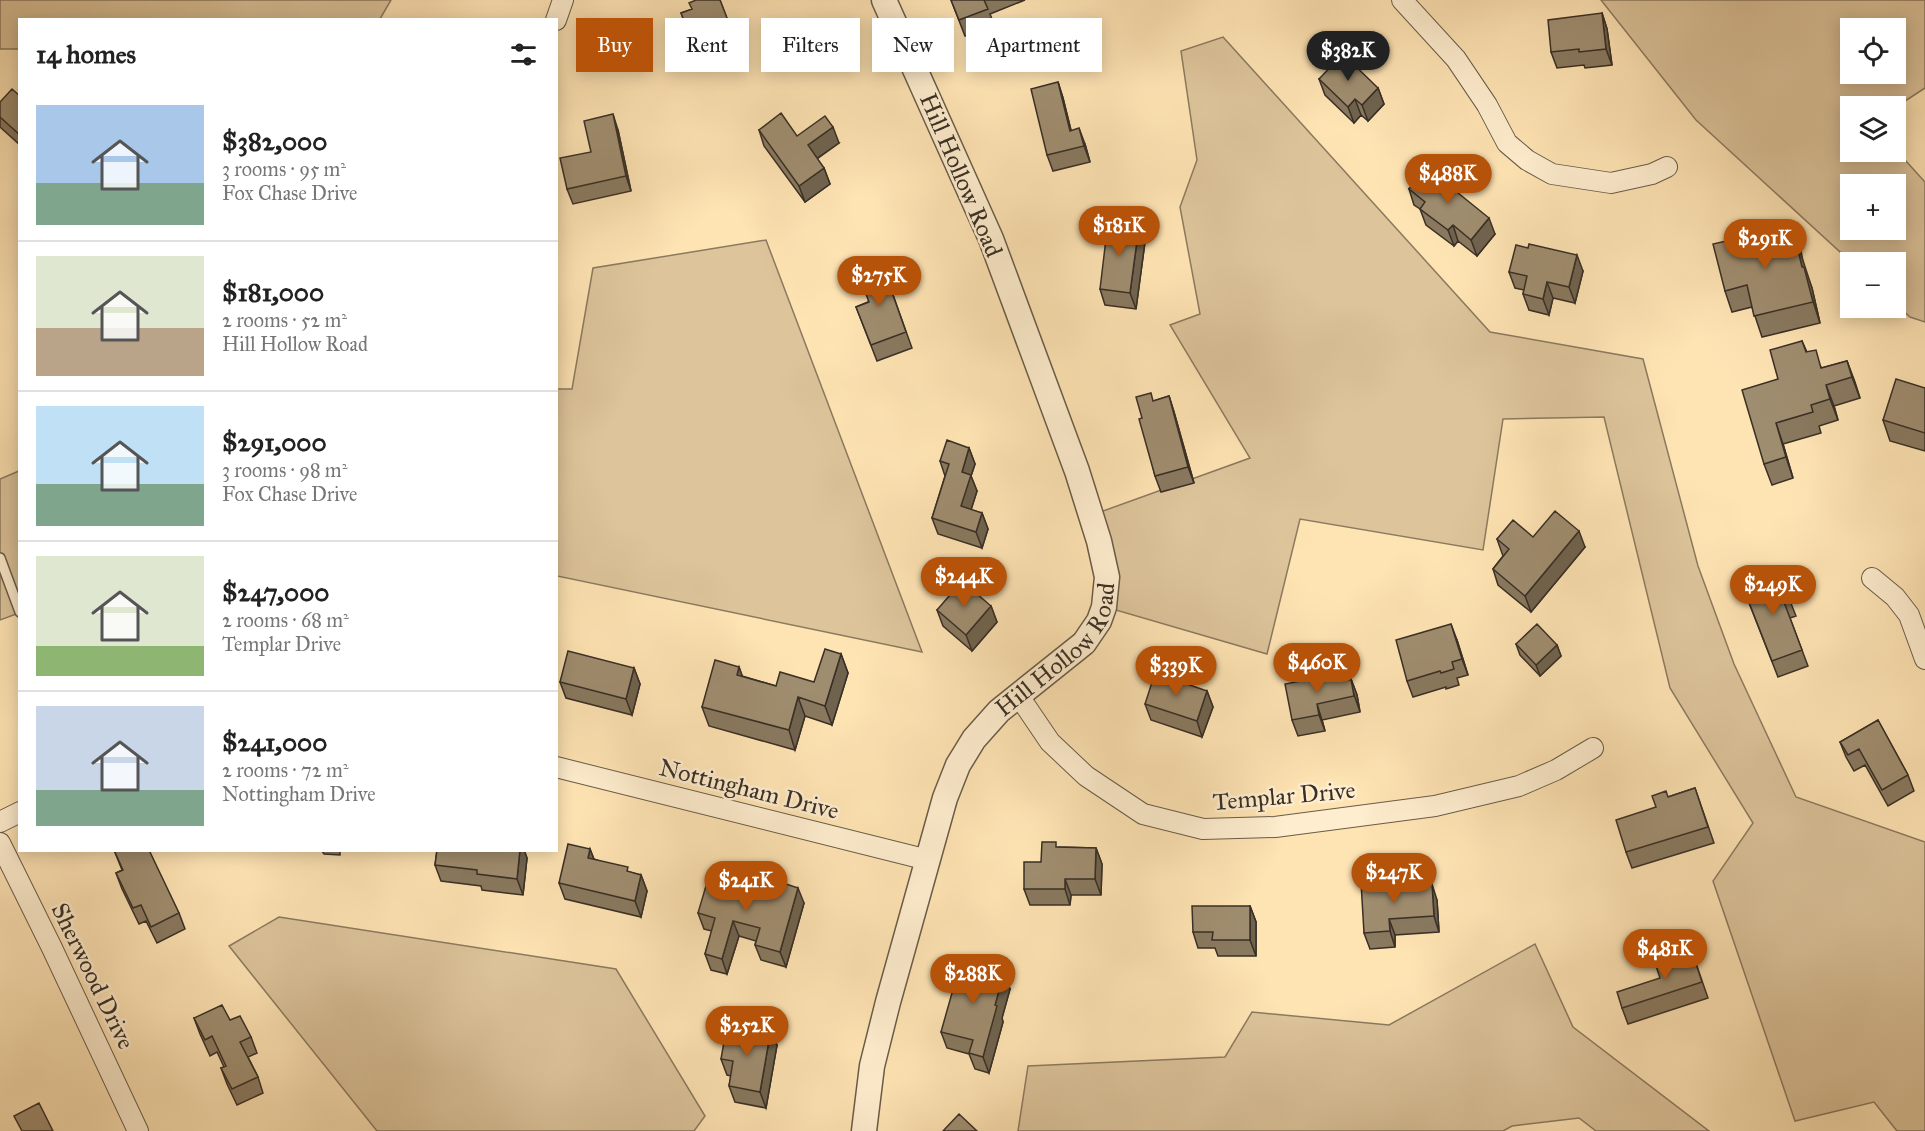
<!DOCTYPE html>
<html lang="en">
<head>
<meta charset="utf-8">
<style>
  :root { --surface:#fff; --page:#f2f2f2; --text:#222; --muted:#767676; --line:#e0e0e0; --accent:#b45309 }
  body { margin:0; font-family:"IM FELL Great Primer",serif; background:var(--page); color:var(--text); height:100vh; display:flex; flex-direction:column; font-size:22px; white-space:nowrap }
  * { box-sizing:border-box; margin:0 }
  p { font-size:20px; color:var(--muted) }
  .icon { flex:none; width:33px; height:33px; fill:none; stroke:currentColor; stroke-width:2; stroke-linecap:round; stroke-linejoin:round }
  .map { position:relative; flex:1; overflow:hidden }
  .drawer { position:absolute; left:18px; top:18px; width:540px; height:834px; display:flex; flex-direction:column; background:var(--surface); border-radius:0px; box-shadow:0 3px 15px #0003 }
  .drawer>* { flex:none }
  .top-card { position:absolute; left:576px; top:18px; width:570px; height:54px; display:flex; gap:12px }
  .buttons { position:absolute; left:1840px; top:18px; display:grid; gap:12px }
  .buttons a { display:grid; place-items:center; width:66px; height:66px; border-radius:0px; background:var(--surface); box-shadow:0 3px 15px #0003; font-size:30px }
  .price { position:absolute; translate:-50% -51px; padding:0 14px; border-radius:21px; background:var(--accent); color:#fff; font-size:20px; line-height:39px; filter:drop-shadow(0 2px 3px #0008) }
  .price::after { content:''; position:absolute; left:50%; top:36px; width:18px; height:14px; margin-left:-9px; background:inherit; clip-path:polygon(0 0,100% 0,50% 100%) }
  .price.active { background:#222; color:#fff }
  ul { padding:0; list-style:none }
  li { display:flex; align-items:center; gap:18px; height:150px; padding:0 18px }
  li+li { border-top:2px solid var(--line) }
  li span { display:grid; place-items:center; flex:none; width:168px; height:120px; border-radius:0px; color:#555 }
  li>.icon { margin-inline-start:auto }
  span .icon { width:72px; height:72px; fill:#fffc; stroke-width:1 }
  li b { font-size:26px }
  h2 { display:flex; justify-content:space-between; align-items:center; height:72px; padding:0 18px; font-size:26px }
  .pill { padding:0 21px; border-radius:0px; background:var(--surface); box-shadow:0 3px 15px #0003; font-size:21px; line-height:54px }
  .pill.active { background:var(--accent); color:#fff }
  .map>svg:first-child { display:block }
</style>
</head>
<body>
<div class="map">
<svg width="1925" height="1131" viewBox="0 0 1925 1131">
  <rect width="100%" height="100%" fill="#fee3b3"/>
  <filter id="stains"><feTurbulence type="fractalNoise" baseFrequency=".00333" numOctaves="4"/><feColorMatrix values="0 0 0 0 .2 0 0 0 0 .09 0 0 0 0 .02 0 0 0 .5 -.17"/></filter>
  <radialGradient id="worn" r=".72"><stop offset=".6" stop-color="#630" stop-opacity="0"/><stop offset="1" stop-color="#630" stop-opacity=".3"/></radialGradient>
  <!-- green -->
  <path fill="#ddc49b" stroke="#8b7a60" stroke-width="1.5" fill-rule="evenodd" d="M 0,0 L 391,0 L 380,19 L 20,20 L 19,49 L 0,49 Z
    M 1601,0 L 1925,0 L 1925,88 L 1896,107 L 1851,106 L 1851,152 L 1896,152 L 1896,150 L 1925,182 L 1925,322 L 1910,317 L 1896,304 L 1896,262 L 1851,262 L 1696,120 ZM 1896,28 L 1896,74 L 1851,74 L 1851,28 ZM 1851,184 L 1896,184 L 1896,230 L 1851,230 Z
    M 1223,37 L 1490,332 L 1643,359 L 1698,566 L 1734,664 L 1796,797 L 1925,842 L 1925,1131 L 1897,1131 L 1874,1102 L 1795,1121 L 1713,881 L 1753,823 L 1670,688 L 1604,417 L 1503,419 L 1483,550 L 1300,519 L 1267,654 L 1102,606 L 1092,515 L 1250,458 L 1170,325 L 1200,314 L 1180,207 L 1197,160 L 1181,51 Z
    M 766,240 L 922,652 L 557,576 L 557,389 L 572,389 L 593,268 Z
    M 19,471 L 19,613 L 0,620 L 0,479 Z
    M 279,917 L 616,969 L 705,1116 L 694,1131 L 377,1131 L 229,946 Z
    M 1535,944 L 1573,1027 L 1709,1131 L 1596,1131 L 1579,1118 L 1512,1126 L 1503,1131 L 1018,1131 L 1028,1066 L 1225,1057 L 1252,1012 L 1389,1025 Z"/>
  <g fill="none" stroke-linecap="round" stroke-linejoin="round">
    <defs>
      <path id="service" d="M 0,558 L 20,612"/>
      <path id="minor" d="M 1402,0 L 1456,59 L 1487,105 L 1507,143 L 1527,160 L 1552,174 L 1611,183 L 1652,174 L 1667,167
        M 556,20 L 563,0
        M 1872,578 L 1895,597 L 1909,615 L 1925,659
        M 1018,695 L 1050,742 L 1086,776 L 1143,814 L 1203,829 L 1275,827 L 1435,806 L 1519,786 L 1556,770 L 1593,748
        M 556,767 L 928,860
        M 0,822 L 20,812
        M 0,843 L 52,948 L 138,1131"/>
      <g id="tertiary">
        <path id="s1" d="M 864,1131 L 872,1066 L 888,1002 L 945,798 L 958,765 L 974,739 L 999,711 L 1084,643 L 1099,621 L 1104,607 L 1107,577 L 1099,541 L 1077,471 L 991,239 L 884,0"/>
      </g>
    </defs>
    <!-- service casing -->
    <use href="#service" stroke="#6a5c49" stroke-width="12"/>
    <!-- minor casing -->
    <use href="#minor" stroke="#6a5c49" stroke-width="22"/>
    <!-- tertiary casing -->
    <use href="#tertiary" stroke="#6a5c49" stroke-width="27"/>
    <!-- service -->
    <use href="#service" stroke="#feedce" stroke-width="9"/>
    <!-- minor -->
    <use href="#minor" stroke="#feedce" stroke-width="20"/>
    <!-- tertiary -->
    <use href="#tertiary" stroke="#feedce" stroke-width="24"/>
  </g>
  <!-- wall -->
  <path fill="#89795f" stroke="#392f26" stroke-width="1.5" d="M 720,0 L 731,29 L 693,44 L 681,13 Z
    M 951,0 L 1025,0 L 990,14 L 994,24 L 965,36 Z
    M 1602,13 L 1607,29 L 1612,65 L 1585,68 L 1584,65 L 1557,68 L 1551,52 Z
    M 1319,79 L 1378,88 L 1384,104 L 1368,121 L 1361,115 L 1354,123 L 1325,95 Z
    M 1058,82 L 1063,98 L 1071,130 L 1085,144 L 1090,162 L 1053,171 L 1047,155 Z
    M 20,96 L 20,145 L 0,127 L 0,102 Z
    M 618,130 L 631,191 L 573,204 L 567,189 L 591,152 Z
    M 759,130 L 839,143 L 817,159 L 824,168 L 830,184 L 805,202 L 764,146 Z
    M 1409,189 L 1495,234 L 1477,256 L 1458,241 L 1454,246 L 1426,225 L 1420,209 L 1414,205 Z
    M 1139,226 L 1145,242 L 1136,309 L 1105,305 L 1100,289 Z
    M 1779,229 L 1781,233 L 1801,251 L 1804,267 L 1812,288 L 1820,323 L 1762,337 L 1752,307 L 1732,312 L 1725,291 Z
    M 882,264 L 912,348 L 877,361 L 856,307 L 868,302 Z
    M 1583,271 L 1575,303 L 1553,298 L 1549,315 L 1529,310 L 1523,294 L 1524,290 L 1515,288 L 1509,272 Z
    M 1802,341 L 1807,352 L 1822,368 L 1847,361 L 1860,398 L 1834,406 L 1838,420 L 1819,426 L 1821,433 L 1783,444 L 1793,478 L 1772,485 L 1764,464 L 1778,379 Z
    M 1925,388 L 1925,451 L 1890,441 L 1883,420 Z
    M 1169,396 L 1174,412 L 1194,483 L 1161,492 L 1155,476 L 1142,418 L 1154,401 Z
    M 969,448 L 975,464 L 971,476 L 977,491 L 971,510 L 982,513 L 988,529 L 982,548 L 938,534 L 932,518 L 945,476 L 940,461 Z
    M 1533,537 L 1585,547 L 1531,612 L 1498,585 L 1493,569 L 1503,556 L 1497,539 Z
    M 1779,573 L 1796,616 L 1790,618 L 1808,666 L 1778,677 L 1749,603 Z
    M 991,606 L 997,622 L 972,651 L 943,626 L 937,610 Z
    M 1457,640 L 1468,675 L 1457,678 L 1459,685 L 1446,689 L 1446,687 L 1413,697 L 1407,681 Z
    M 1516,644 L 1557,645 L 1561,656 L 1540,676 L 1520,655 Z
    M 841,654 L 848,673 L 832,725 L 805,716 L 795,750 L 709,726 L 702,707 L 739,667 L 742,676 L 776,686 L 814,682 Z
    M 634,668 L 640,684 L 632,715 L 566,698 L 560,682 Z
    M 1350,679 L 1351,679 L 1357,695 L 1360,712 L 1322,720 L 1325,731 L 1298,736 L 1292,720 Z
    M 1207,691 L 1213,707 L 1202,737 L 1151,720 L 1145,704 Z
    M 1878,720 L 1908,775 L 1914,791 L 1888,806 L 1865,765 L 1854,771 L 1846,757 L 1840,742 Z
    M 1695,788 L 1714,843 L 1632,868 L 1626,852 L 1656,807 L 1668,797 Z
    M 1058,847 L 1096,848 L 1102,864 L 1101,895 L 1071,895 L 1070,905 L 1030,905 L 1024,889 L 1041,862 Z
    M 590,849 L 594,859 L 629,872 L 641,875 L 647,891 L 641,917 L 565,899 L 559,883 Z
    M 114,850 L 179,913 L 185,929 L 157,943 L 146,921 L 139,924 L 122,889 L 116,873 L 122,870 Z
    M 315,850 L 340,850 L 340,855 L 324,854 L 322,851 Z
    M 437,850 L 524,850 L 527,858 L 523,895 L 482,890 L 481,886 L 441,881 L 435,865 Z
    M 1393,880 L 1396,886 L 1437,900 L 1439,932 L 1395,935 L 1395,947 L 1370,949 L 1364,933 Z
    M 739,888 L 772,898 L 804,903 L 786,967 L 761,960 L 755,945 L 756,941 L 739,936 L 727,974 L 711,970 L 705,954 L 712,931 L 704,929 L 698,913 Z
    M 1250,906 L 1256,922 L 1256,956 L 1218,956 L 1215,948 L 1198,948 L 1193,932 Z
    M 1690,946 L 1708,998 L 1628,1024 L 1622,1008 L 1660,978 L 1675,960 Z
    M 1004,973 L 1010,989 L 1002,1018 L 1003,1022 L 989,1073 L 975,1069 L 969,1054 L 947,1048 L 941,1032 Z
    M 194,1018 L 230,1020 L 251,1037 L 257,1053 L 248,1057 L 258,1077 L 263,1093 L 237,1105 L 227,1084 L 221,1068 L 224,1067 L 217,1052 L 210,1056 L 200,1034 Z
    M 777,1045 L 766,1108 L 735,1102 L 729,1086 L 731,1076 L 727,1075 L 721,1059 Z"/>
  <!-- shaded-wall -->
  <path fill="#6f634e" stroke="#392f26" stroke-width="1.5" d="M 1602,13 L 1607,29 L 1612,65 L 1606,49 Z
    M 1058,82 L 1063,98 L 1075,147 L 1070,131 Z
    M 1378,88 L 1384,104 L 1368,121 L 1362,105 Z
    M 1355,99 L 1361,115 L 1354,123 L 1348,107 Z
    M 613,114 L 618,130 L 631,191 L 626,176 Z
    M 833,127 L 839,143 L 813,161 L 808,145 Z
    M 1079,128 L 1085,144 L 1090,162 L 1084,146 Z
    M 824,168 L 830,184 L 805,202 L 799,186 Z
    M 1489,218 L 1495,234 L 1477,256 L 1471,240 Z
    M 1453,225 L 1458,241 L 1454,246 L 1448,230 Z
    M 1139,226 L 1145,242 L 1136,309 L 1130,293 Z
    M 1793,230 L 1812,288 L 1820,323 L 1802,267 Z
    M 1577,255 L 1583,271 L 1575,303 L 1569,287 Z
    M 1547,282 L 1553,298 L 1549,315 L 1543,299 Z
    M 1847,361 L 1855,382 L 1860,398 L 1852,377 Z
    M 1826,385 L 1834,406 L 1838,420 L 1830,399 Z
    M 1169,396 L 1174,412 L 1194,483 L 1188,467 Z
    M 1776,423 L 1783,444 L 1793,478 L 1786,457 Z
    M 969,448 L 975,464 L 971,476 L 977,491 L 967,522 L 961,506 L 962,472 Z
    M 982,513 L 988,529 L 982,548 L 976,532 Z
    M 1579,531 L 1585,547 L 1531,612 L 1525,596 Z
    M 991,606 L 997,622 L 972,651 L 966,635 Z
    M 1451,624 L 1457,640 L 1468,675 L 1462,659 Z
    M 1557,645 L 1561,656 L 1540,676 L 1536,665 Z
    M 841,654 L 848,673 L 832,725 L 825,706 Z
    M 739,667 L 746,686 L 737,675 Z
    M 634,668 L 640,684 L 632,715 L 626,699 Z
    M 1347,672 L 1353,687 L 1351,679 L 1357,695 L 1360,712 L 1349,680 Z
    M 1207,691 L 1213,707 L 1202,737 L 1197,721 Z
    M 798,697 L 805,716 L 795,750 L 789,730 Z
    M 1317,704 L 1322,720 L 1325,731 L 1319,715 Z
    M 1096,848 L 1102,864 L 1101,895 L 1095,879 Z
    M 590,849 L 596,865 L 588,858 Z
    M 520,850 L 524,850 L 527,858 L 523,895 L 517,879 Z
    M 641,875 L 647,891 L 641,917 L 635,901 Z
    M 735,876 L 740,891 L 732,886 Z
    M 1065,879 L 1071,895 L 1070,905 L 1065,889 Z
    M 1432,884 L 1437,900 L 1439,932 L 1434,916 Z
    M 798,888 L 804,903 L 786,967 L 780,952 Z
    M 1250,906 L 1256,922 L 1256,956 L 1250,940 Z
    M 1389,919 L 1395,935 L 1395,947 L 1390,931 Z
    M 733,921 L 739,936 L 727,974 L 722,959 Z
    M 1004,973 L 1010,989 L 1002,1018 L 1003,1022 L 989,1073 L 983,1057 L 995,1005 Z
    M 771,1029 L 777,1045 L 766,1108 L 760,1092 Z"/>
  <!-- building -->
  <path fill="#9f8d6f" stroke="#392f26" stroke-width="1.5" d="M 696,0 L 720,0 L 727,18 L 689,33 L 681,13 L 692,9 L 689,3 Z
    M 951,0 L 984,0 L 988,9 L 959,20 Z
    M 1602,13 L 1606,49 L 1579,52 L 1579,49 L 1551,52 L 1548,20 Z
    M 1343,54 L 1378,88 L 1362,105 L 1355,99 L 1348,107 L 1319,79 Z
    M 1058,82 L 1070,131 L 1079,128 L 1084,146 L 1047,155 L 1031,89 Z
    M 12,89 L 20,96 L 20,135 L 0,117 L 0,102 Z
    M 781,113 L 797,136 L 825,116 L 833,127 L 808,145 L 824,168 L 799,186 L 759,130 Z
    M 613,114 L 626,176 L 567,189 L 560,158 L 591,152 L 584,121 Z
    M 1426,167 L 1489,218 L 1471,240 L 1453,225 L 1448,230 L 1420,209 L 1425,202 L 1409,189 Z
    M 1108,222 L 1139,226 L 1130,293 L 1100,289 Z
    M 1779,229 L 1780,233 L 1793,230 L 1802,267 L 1804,267 L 1813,302 L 1754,316 L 1747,285 L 1725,291 L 1713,244 Z
    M 1529,244 L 1577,255 L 1569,287 L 1547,282 L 1543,299 L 1523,294 L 1527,276 L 1509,272 L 1516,245 L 1528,248 Z
    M 882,264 L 906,332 L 871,345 L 856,307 L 869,302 L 858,273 Z
    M 1802,341 L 1806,352 L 1816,350 L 1821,368 L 1847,361 L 1852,377 L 1826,385 L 1830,399 L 1811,405 L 1813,412 L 1776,423 L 1786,457 L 1764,464 L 1742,390 L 1778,379 L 1770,350 Z
    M 1896,379 L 1925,388 L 1925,433 L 1883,420 Z
    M 1151,393 L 1153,401 L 1169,396 L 1188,467 L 1155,476 L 1139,419 L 1142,418 L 1136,397 Z
    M 947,440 L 969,448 L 962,472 L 971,475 L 961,506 L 982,513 L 976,532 L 932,518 L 949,464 L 940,461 Z
    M 1555,511 L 1579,531 L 1525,596 L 1493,569 L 1509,549 L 1497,539 L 1513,520 L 1533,537 Z
    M 1779,573 L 1790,600 L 1784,602 L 1802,650 L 1772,661 L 1743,587 Z
    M 962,581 L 991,606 L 966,635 L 937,610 Z
    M 1451,624 L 1462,659 L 1452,662 L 1454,669 L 1441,673 L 1440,671 L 1407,681 L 1396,640 Z
    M 1537,624 L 1557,645 L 1536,665 L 1516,644 Z
    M 825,649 L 841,654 L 825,706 L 798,697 L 789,730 L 702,707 L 715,660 L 739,667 L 737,675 L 776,686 L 780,672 L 814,682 Z
    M 568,651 L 634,668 L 626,699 L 560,682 Z
    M 1347,672 L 1349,680 L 1351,679 L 1354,696 L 1317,704 L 1319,715 L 1292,720 L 1285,684 Z
    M 1155,673 L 1207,691 L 1197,721 L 1145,704 Z
    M 1878,720 L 1908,775 L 1882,790 L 1859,749 L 1848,755 L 1840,742 Z
    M 1695,788 L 1708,827 L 1626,852 L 1616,820 L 1656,807 L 1652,796 L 1666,791 L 1668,797 Z
    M 1042,842 L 1056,842 L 1056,847 L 1096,848 L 1095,879 L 1065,879 L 1065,889 L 1024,889 L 1024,862 L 1041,862 Z
    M 568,844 L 590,849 L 588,858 L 628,867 L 627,871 L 641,875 L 635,901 L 559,883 Z
    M 114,850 L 149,850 L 179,913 L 151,927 L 141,905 L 133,908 L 116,873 L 123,870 Z
    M 437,850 L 520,850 L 517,879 L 477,874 L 477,870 L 435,865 Z
    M 711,869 L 735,876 L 732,886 L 772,898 L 777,881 L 798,888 L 780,952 L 755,945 L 760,928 L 733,921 L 722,959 L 705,954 L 715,918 L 698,913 Z
    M 1393,880 L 1394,886 L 1432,884 L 1434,916 L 1389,919 L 1390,931 L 1364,933 L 1361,882 Z
    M 1192,906 L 1250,906 L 1250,940 L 1212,940 L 1213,932 L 1193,932 Z
    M 1690,946 L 1702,982 L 1622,1008 L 1617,992 L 1660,978 L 1656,966 L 1675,960 L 1673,952 Z
    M 961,961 L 1004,973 L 995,1005 L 997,1006 L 983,1057 L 969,1053 L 973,1040 L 941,1032 Z
    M 222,1005 L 230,1020 L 240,1016 L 251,1037 L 240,1042 L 258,1077 L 232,1089 L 221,1068 L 226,1066 L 212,1036 L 205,1040 L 194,1018 Z
    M 741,1024 L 771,1029 L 760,1092 L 729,1086 L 733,1061 L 721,1059 L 725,1036 L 738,1038 Z
    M 39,1103 L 53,1131 L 22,1131 L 14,1116 Z
    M 959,1114 L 977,1131 L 943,1131 Z"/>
  <g text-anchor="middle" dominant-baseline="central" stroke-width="5" stroke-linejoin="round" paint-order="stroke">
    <!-- street labels -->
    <g font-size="24" fill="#392f26" stroke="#feedce">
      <text transform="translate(961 175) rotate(67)">Hill Hollow Road</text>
      <text stroke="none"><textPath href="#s1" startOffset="534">Hill Hollow Road</textPath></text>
      <text transform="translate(749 789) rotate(14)">Nottingham Drive</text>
      <text transform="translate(1284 796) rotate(-5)">Templar Drive</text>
      <text transform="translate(93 976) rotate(64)">Sherwood Drive</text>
    </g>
  </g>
  <rect width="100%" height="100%" filter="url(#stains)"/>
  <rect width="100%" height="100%" fill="url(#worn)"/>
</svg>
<div class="buttons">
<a><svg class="icon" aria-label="locate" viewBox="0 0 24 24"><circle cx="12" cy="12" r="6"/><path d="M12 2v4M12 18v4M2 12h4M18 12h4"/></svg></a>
<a><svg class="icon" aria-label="layers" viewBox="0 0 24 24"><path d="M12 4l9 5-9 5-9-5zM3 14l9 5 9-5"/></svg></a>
<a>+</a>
<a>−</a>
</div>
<b class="price active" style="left:1348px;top:82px">$382K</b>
<b class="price" style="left:1448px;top:205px">$488K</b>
<b class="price" style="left:1119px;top:257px">$181K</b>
<b class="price" style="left:1765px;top:270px">$291K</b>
<b class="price" style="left:879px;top:307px">$275K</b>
<b class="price" style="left:964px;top:608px">$244K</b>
<b class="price" style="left:1773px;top:616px">$249K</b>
<b class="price" style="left:1317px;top:694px">$460K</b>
<b class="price" style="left:1176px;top:697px">$339K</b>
<b class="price" style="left:1394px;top:904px">$247K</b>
<b class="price" style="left:746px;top:912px">$241K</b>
<b class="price" style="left:1665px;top:980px">$481K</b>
<b class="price" style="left:973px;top:1005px">$288K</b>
<b class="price" style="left:747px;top:1057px">$252K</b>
<div class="top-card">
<a class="pill active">Buy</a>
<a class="pill">Rent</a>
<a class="pill">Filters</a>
<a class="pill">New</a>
<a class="pill">Apartment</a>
</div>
<section class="drawer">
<h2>14 homes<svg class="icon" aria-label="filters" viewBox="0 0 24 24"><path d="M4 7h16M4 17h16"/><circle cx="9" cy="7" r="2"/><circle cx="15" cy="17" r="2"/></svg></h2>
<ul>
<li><span style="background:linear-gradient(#a9c7e8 65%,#7fa58c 0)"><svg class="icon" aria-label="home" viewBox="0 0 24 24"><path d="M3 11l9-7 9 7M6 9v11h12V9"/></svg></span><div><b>$382,000</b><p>3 rooms · 95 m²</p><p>Fox Chase Drive</p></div></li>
<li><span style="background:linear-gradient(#dfe7d0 60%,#b9a48a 0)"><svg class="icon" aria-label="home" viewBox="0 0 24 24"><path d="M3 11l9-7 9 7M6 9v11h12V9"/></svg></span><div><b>$181,000</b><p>2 rooms · 52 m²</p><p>Hill Hollow Road</p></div></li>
<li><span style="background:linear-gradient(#bfe0f5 65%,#7fa58c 0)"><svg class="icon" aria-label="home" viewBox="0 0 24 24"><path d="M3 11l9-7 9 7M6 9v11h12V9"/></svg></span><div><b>$291,000</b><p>3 rooms · 98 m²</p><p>Fox Chase Drive</p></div></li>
<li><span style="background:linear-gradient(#dfe7d0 75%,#8fb573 0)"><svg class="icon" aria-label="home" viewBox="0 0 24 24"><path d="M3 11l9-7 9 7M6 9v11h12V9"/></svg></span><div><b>$247,000</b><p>2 rooms · 68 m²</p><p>Templar Drive</p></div></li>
<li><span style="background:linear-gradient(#c9d6e8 70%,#7fa58c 0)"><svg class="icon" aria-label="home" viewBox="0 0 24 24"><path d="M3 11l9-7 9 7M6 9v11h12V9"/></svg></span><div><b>$241,000</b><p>2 rooms · 72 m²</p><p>Nottingham Drive</p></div></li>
</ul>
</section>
</div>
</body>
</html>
